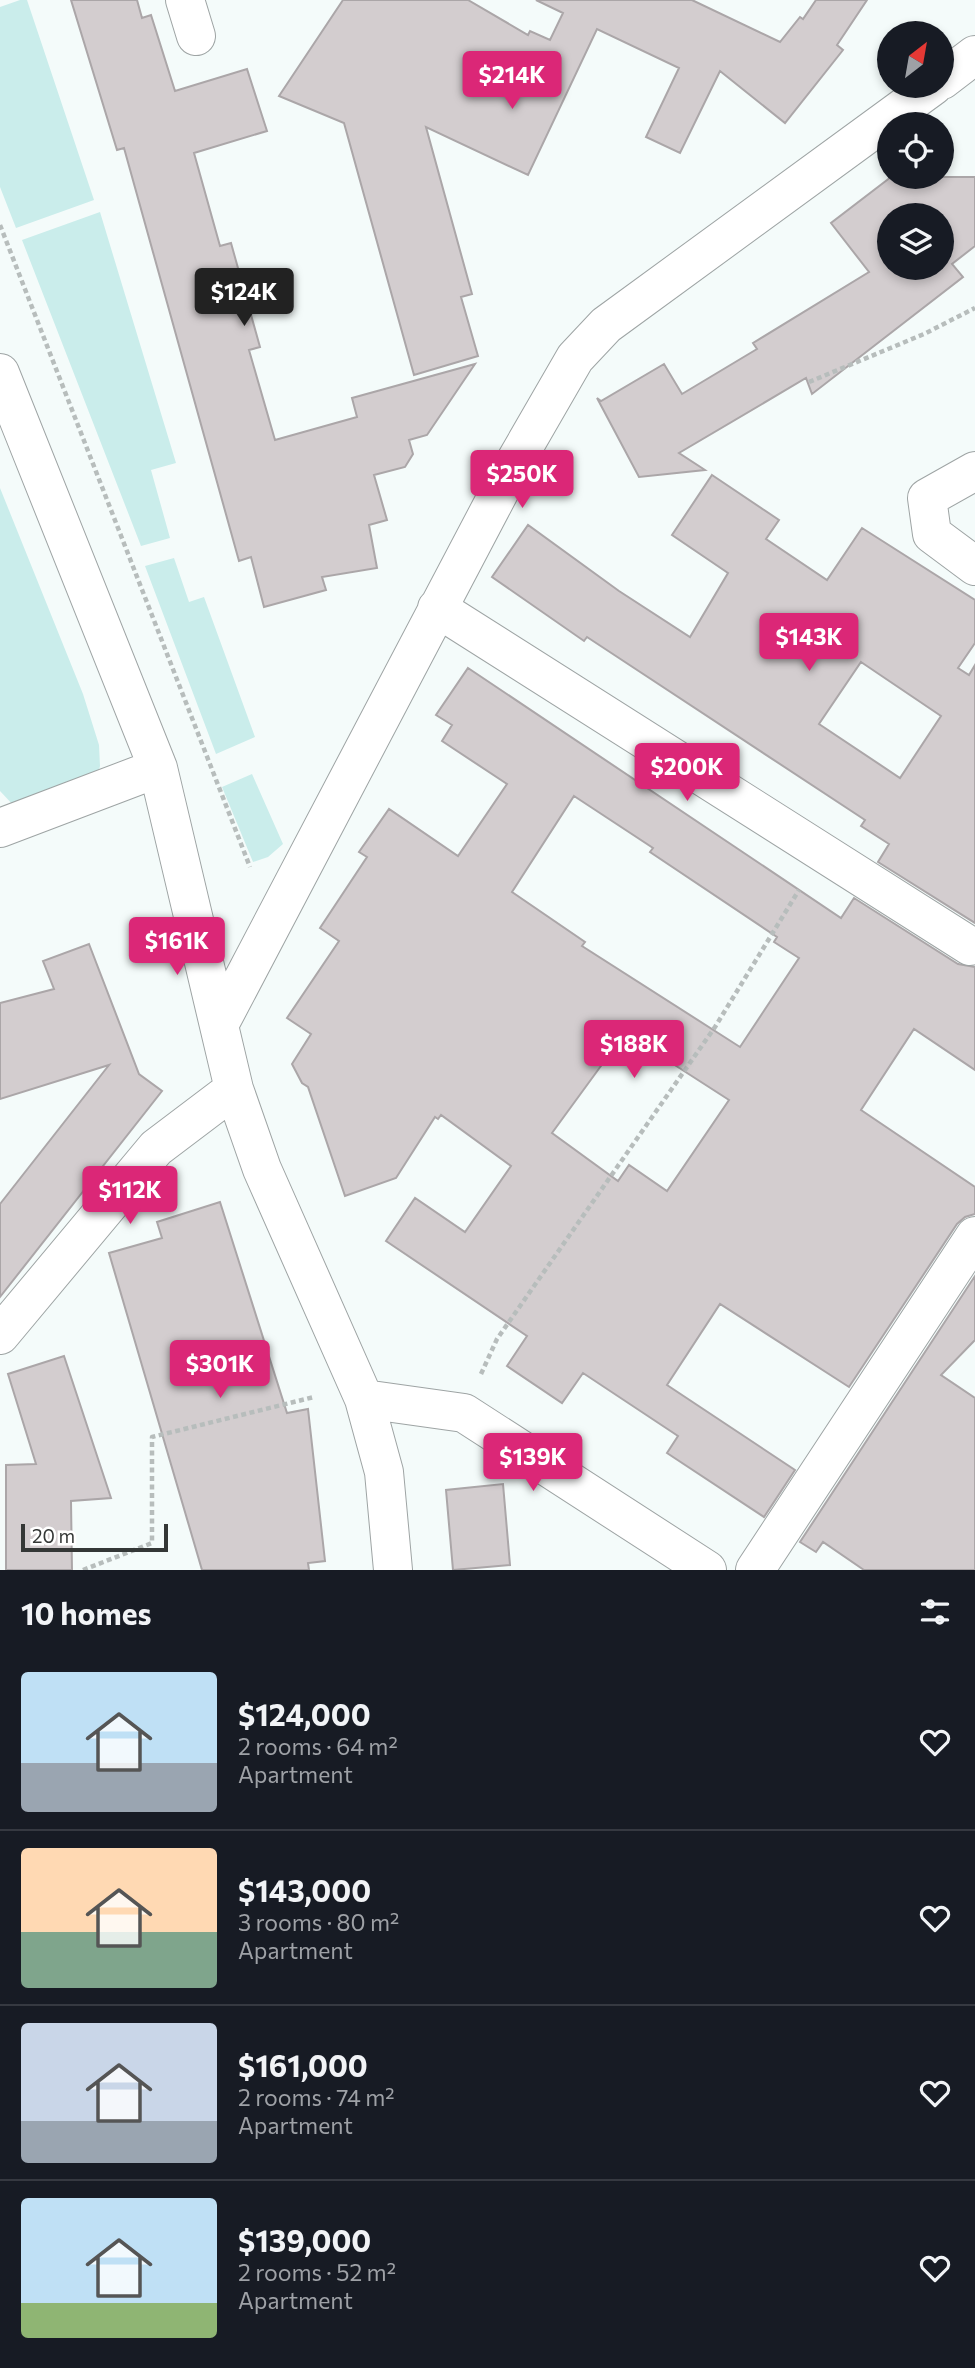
<!DOCTYPE html>
<html lang="en">
<head>
<meta charset="utf-8">
<style>
  :root { --surface:#171b24; --page:#20242c; --text:#f1f3f6; --muted:#9ea1a6; --line:#363941; --accent:#db2777 }
  body { margin:0; font-family:Commissioner,sans-serif; background:var(--page); color:var(--text); height:100vh; display:flex; flex-direction:column; font-size:26px; white-space:nowrap }
  * { box-sizing:border-box; margin:0 }
  p { font-size:23px; color:var(--muted) }
  .icon { flex:none; width:38px; height:38px; fill:none; stroke:currentColor; stroke-width:2; stroke-linecap:round; stroke-linejoin:round }
  .map { position:relative; height:1570px; overflow:hidden }
  .details { display:flex; flex-direction:column; background:var(--surface); flex:1 }
  .details>* { flex:none }
  .needle { width:46px; rotate:31deg }
  .fabs { position:absolute; left:877px; top:21px; display:grid; gap:14px }
  .fabs a { display:grid; place-items:center; width:77px; height:77px; border-radius:50%; background:var(--surface); box-shadow:0 4px 10px #0003; font-size:35px }
  .scale { position:absolute; left:21px; bottom:18px; width:147px; box-sizing:border-box; padding-left:7px; border:4px solid #343736; border-top:0; font-size:19px; line-height:24px; white-space:nowrap; color:#343736; -webkit-text-stroke:5px #fff; paint-order:stroke }
  .price { position:absolute; translate:-50% -60px; padding:0 16px; border-radius:7px; background:var(--accent); color:#fff; font-size:23px; line-height:46px; filter:drop-shadow(0 2px 4px #0008) }
  .price::after { content:''; position:absolute; left:50%; top:42px; width:21px; height:16px; margin-left:-10px; background:inherit; clip-path:polygon(0 0,100% 0,50% 100%) }
  .price.on { background:#222; color:#fff }
  ul { padding:0; list-style:none }
  li { display:flex; align-items:center; gap:21px; height:175px; padding:0 21px }
  li+li { border-top:2px solid var(--line) }
  li span { display:grid; place-items:center; flex:none; width:196px; height:140px; border-radius:7px; color:#555 }
  li>.icon { margin-inline-start:auto }
  span .icon { width:84px; height:84px; fill:#fffc; stroke-width:1 }
  li b { font-size:30px }
  h2 { display:flex; justify-content:space-between; align-items:center; height:84px; padding:0 21px; font-size:30px }
  .map>svg:first-child { display:block }
</style>
</head>
<body>
<div class="map">
<svg width="975" height="1570" viewBox="0 0 975 1570">
  <rect width="100%" height="100%" fill="#f4fbfa"/>
  <!-- green -->
  <path fill="#caedeb" d="M 20,0 L 27,0 L 94,200 L 16,228 L 0,187 L 0,7 Z
    M 100,212 L 176,463 L 151,470 L 170,538 L 141,546 L 22,240 Z
    M 0,488 L 83,694 L 99,745 L 100,766 L 96,782 L 15,807 L 0,791 Z
    M 174,558 L 189,602 L 204,597 L 255,737 L 216,754 L 145,566 Z
    M 252,774 L 283,844 L 268,857 L 253,862 L 222,787 Z"/>
  <!-- building -->
  <path fill="#d3cdcf" stroke="#aba6a8" stroke-width="2" fill-rule="evenodd" d="M 71,0 L 137,0 L 142,18 L 151,15 L 175,91 L 247,69 L 267,131 L 194,153 L 220,246 L 231,243 L 260,347 L 249,350 L 275,440 L 357,417 L 352,398 L 475,364 L 427,435 L 409,440 L 413,454 L 405,467 L 374,475 L 387,520 L 369,525 L 377,568 L 322,577 L 326,590 L 264,607 L 251,557 L 239,561 L 124,148 L 117,150 Z
    M 343,0 L 468,0 L 528,35 L 530,31 L 550,40 L 563,13 L 536,0 L 692,0 L 780,42 L 800,17 L 803,19 L 816,0 L 867,0 L 837,45 L 843,50 L 785,123 L 720,71 L 680,153 L 646,137 L 679,68 L 597,29 L 528,175 L 426,127 L 472,294 L 461,297 L 478,356 L 414,375 L 344,123 L 279,96 Z
    M 891,177 L 975,177 L 975,246 L 952,264 L 963,277 L 812,394 L 806,378 L 679,453 L 705,470 L 639,477 L 597,398 L 601,401 L 664,364 L 682,394 L 757,349 L 753,343 L 869,272 L 831,223 ZM 889,215 L 942,215 L 942,268 L 889,268 Z
    M 712,475 L 779,520 L 766,539 L 827,580 L 862,528 L 975,600 L 975,643 L 958,668 L 969,675 L 975,665 L 975,923 L 878,862 L 889,844 L 861,826 L 865,820 L 587,637 L 584,641 L 492,577 L 528,525 L 619,591 L 690,637 L 728,573 L 672,535 ZM 861,662 L 941,716 L 900,778 L 819,724 Z
    M 468,668 L 841,918 L 854,898 L 958,964 L 975,967 L 975,1070 L 914,1029 L 861,1110 L 975,1187 L 975,1214 L 965,1217 L 957,1224 L 849,1387 L 720,1304 L 667,1385 L 795,1470 L 764,1517 L 667,1453 L 678,1436 L 583,1373 L 562,1403 L 507,1366 L 527,1336 L 386,1241 L 415,1198 L 465,1232 L 511,1166 L 441,1115 L 438,1119 L 435,1117 L 396,1178 L 345,1196 L 308,1087 L 302,1083 L 292,1064 L 311,1034 L 287,1018 L 339,941 L 320,928 L 367,857 L 359,852 L 389,809 L 458,856 L 507,784 L 442,741 L 452,725 L 436,715 ZM 574,796 L 653,848 L 650,852 L 777,937 L 774,942 L 799,958 L 740,1047 L 582,946 L 585,942 L 512,892 ZM 625,1033 L 729,1100 L 667,1191 L 629,1165 L 618,1181 L 552,1133 Z
    M 89,944 L 139,1074 L 162,1091 L 0,1297 L 0,1204 L 109,1065 L 0,1099 L 0,1003 L 54,989 L 43,961 Z
    M 220,1202 L 287,1413 L 308,1409 L 325,1561 L 308,1563 L 309,1570 L 202,1570 L 109,1253 L 162,1238 L 157,1222 Z
    M 975,1276 L 975,1340 L 941,1375 L 975,1398 L 975,1570 L 864,1570 L 823,1542 L 816,1552 L 800,1542 Z
    M 64,1356 L 111,1498 L 71,1501 L 72,1570 L 6,1570 L 6,1465 L 36,1464 L 8,1374 Z
    M 503,1484 L 510,1565 L 453,1570 L 446,1490 Z"/>
  <g fill="none" stroke-linecap="round" stroke-linejoin="round">
    <defs>
      <path id="minor" d="M 185,0 L 196,36
        M 942,80 L 975,55
        M 0,373 L 158,768 L 234,1089 L 262,1169 L 364,1399 L 384,1472 L 393,1570
        M 975,471 L 927,498 L 932,534 L 975,566
        M 437,608 L 970,946
        M 0,828 L 158,768
        M 219,1025 L 515,462 L 575,358 L 606,325 L 933,86
        M 0,1335 L 156,1148 L 234,1089
        M 364,1399 L 464,1413 L 707,1570
        M 755,1570 L 975,1236"/>
    </defs>
    <!-- minor casing -->
    <use href="#minor" stroke="#9ea4a4" stroke-width="40"/>
    <!-- path -->
    <path stroke="#b7bdbc" stroke-width="4.5" stroke-dasharray="5 3.5" stroke-linecap="butt" d="M 0,225 L 250,867
      M 809,382 L 924,334 L 975,308
      M 481,1374 L 497,1339 L 715,1027 L 799,890
      M 83,1570 L 152,1543 L 152,1437 L 314,1397"/>
    <!-- minor -->
    <use href="#minor" stroke="#fff" stroke-width="38"/>
  </g>
</svg>
<div class="fabs">
<a><svg class="needle" viewBox="-14 -14 28 28"><path d="M0-13l5 13h-10z" fill="#e53935"/><path d="M0 13l5-13h-10z" fill="#9ea1a6"/></svg></a>
<a><svg class="icon" aria-label="locate" viewBox="0 0 24 24"><circle cx="12" cy="12" r="6"/><path d="M12 2v4M12 18v4M2 12h4M18 12h4"/></svg></a>
<a><svg class="icon" aria-label="layers" viewBox="0 0 24 24"><path d="M12 4l9 5-9 5-9-5zM3 14l9 5 9-5"/></svg></a>
</div>
<div class="scale">20 m</div>
<b class="price" style="left:512px;top:111px">$214K</b>
<b class="price on" style="left:244px;top:328px">$124K</b>
<b class="price" style="left:522px;top:510px">$250K</b>
<b class="price" style="left:809px;top:673px">$143K</b>
<b class="price" style="left:687px;top:803px">$200K</b>
<b class="price" style="left:177px;top:977px">$161K</b>
<b class="price" style="left:634px;top:1080px">$188K</b>
<b class="price" style="left:130px;top:1226px">$112K</b>
<b class="price" style="left:220px;top:1400px">$301K</b>
<b class="price" style="left:533px;top:1493px">$139K</b>
</div>
<section class="details">
<h2>10 homes<svg class="icon" aria-label="filters" viewBox="0 0 24 24"><path d="M4 7h16M4 17h16"/><circle cx="9" cy="7" r="2"/><circle cx="15" cy="17" r="2"/></svg></h2>
<ul>
<li><span style="background:linear-gradient(#bfe0f5 65%,#9aa5b1 0)"><svg class="icon" aria-label="home" viewBox="0 0 24 24"><path d="M3 11l9-7 9 7M6 9v11h12V9"/></svg></span><div><b>$124,000</b><p>2 rooms · 64 m²</p><p>Apartment</p></div><svg class="icon" aria-label="heart" viewBox="0 0 24 24"><path d="M12 20l-8-8c-3-5 5-10 8-4 3-6 11-1 8 4z"/></svg></li>
<li><span style="background:linear-gradient(#ffd9b3 60%,#7fa58c 0)"><svg class="icon" aria-label="home" viewBox="0 0 24 24"><path d="M3 11l9-7 9 7M6 9v11h12V9"/></svg></span><div><b>$143,000</b><p>3 rooms · 80 m²</p><p>Apartment</p></div><svg class="icon" aria-label="heart" viewBox="0 0 24 24"><path d="M12 20l-8-8c-3-5 5-10 8-4 3-6 11-1 8 4z"/></svg></li>
<li><span style="background:linear-gradient(#c9d6e8 70%,#9aa5b1 0)"><svg class="icon" aria-label="home" viewBox="0 0 24 24"><path d="M3 11l9-7 9 7M6 9v11h12V9"/></svg></span><div><b>$161,000</b><p>2 rooms · 74 m²</p><p>Apartment</p></div><svg class="icon" aria-label="heart" viewBox="0 0 24 24"><path d="M12 20l-8-8c-3-5 5-10 8-4 3-6 11-1 8 4z"/></svg></li>
<li><span style="background:linear-gradient(#bfe0f5 75%,#8fb573 0)"><svg class="icon" aria-label="home" viewBox="0 0 24 24"><path d="M3 11l9-7 9 7M6 9v11h12V9"/></svg></span><div><b>$139,000</b><p>2 rooms · 52 m²</p><p>Apartment</p></div><svg class="icon" aria-label="heart" viewBox="0 0 24 24"><path d="M12 20l-8-8c-3-5 5-10 8-4 3-6 11-1 8 4z"/></svg></li>
</ul>
</section>
</body>
</html>
